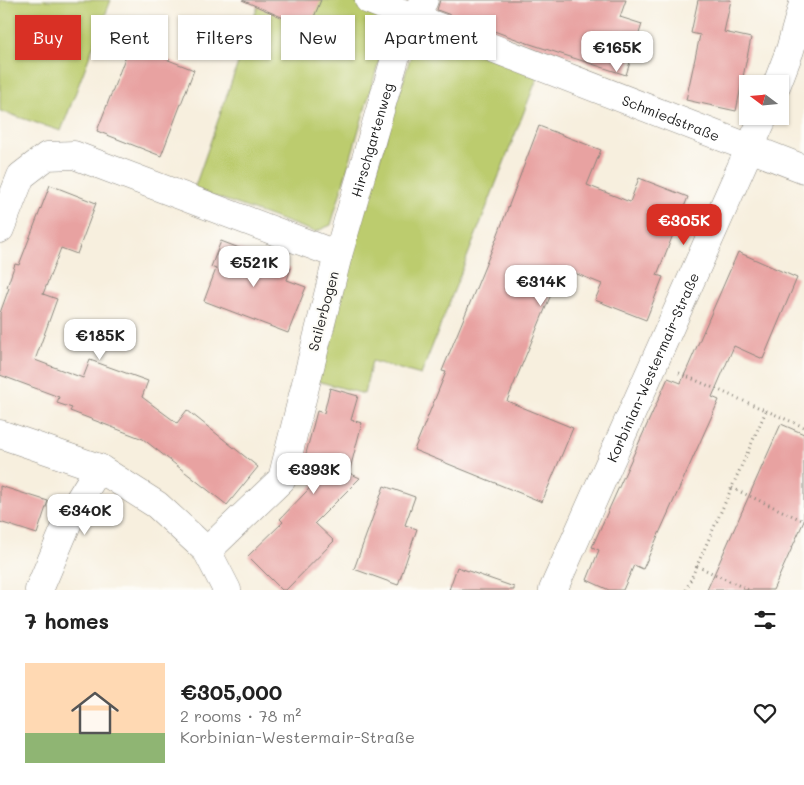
<!DOCTYPE html>
<html lang="en">
<head>
<meta charset="utf-8">
<style>
  :root { --surface:#fff; --page:#f6f6f6; --text:#222; --muted:#767676; --accent:#d93025 }
  body { margin:0; font-family:Mali,sans-serif; background:var(--page); color:var(--text); height:100vh; display:flex; flex-direction:column; font-size:19px; white-space:nowrap }
  * { box-sizing:border-box; margin:0 }
  p { font-size:16px; color:var(--muted) }
  .icon { flex:none; width:28px; height:28px; fill:none; stroke:currentColor; stroke-width:2; stroke-linecap:round; stroke-linejoin:round }
  .map { position:relative; height:590px; overflow:hidden }
  .panel { display:flex; flex-direction:column; background:var(--surface); flex:1 }
  .panel>* { flex:none }
  .banner { position:absolute; left:15px; top:15px; width:500px; height:45px; display:flex; gap:10px }
  .needle { width:32px; rotate:286deg }
  .buttons { position:absolute; left:739px; top:75px; display:grid; gap:10px }
  .buttons a { display:grid; place-items:center; width:50px; height:50px; border-radius:0px; background:var(--surface); box-shadow:0 1px 4px #0004; font-size:25px }
  .price { position:absolute; translate:-50% -42px; padding:0 11px; border-radius:10px; background:#fff; color:#222; font-size:16px; line-height:32px; filter:drop-shadow(0 1px 2px #0008) }
  .price::after { content:''; position:absolute; left:50%; top:30px; width:15px; height:11px; margin-left:-8px; background:inherit; clip-path:polygon(0 0,100% 0,50% 100%) }
  .price.selected { background:var(--accent); color:#fff }
  ul { padding:0; list-style:none }
  li { display:flex; align-items:center; gap:15px; height:125px; padding:0 25px }
  li span { display:grid; place-items:center; flex:none; width:140px; height:100px; border-radius:0px; color:#555 }
  li>.icon { margin-inline-start:auto }
  span .icon { width:60px; height:60px; fill:#fffc; stroke-width:1 }
  li b { font-size:21px }
  h2 { display:flex; justify-content:space-between; align-items:center; height:60px; padding:0 25px; font-size:21px }
  .tag { padding:0 18px; border-radius:0px; background:var(--surface); box-shadow:0 1px 4px #0004; font-size:18px; line-height:45px }
  .tag.selected { background:var(--accent); color:#fff }
  .map>svg:first-child { display:block }
</style>
</head>
<body>
<div class="map">
<svg width="804" height="590" viewBox="0 0 804 590">
  <rect width="100%" height="100%" fill="#fdfcf7"/>
  <filter id="ink" filterUnits="userSpaceOnUse"><feTurbulence type="fractalNoise" baseFrequency=".02" numOctaves="2"/><feDisplacementMap in="SourceGraphic" scale="10" xChannelSelector="R" yChannelSelector="G"/><feConvolveMatrix kernelMatrix="1 2 1 2 8 2 1 2 1" color-interpolation-filters="sRGB"/></filter>
  <filter id="wash" filterUnits="userSpaceOnUse"><feTurbulence type="fractalNoise" baseFrequency=".0096" numOctaves="4" result="noise"/><feDisplacementMap in="SourceGraphic" scale="20" xChannelSelector="R" yChannelSelector="G"/><feGaussianBlur stdDeviation="1.12" result="paint"/><feColorMatrix in="noise" values="0 0 0 0 0 0 0 0 0 0 0 0 0 0 0 0 0 1.4 0 .05"/><feComposite in="paint" operator="in"/></filter>
  <g filter="url(#wash)">
    <rect width="100%" height="100%" fill="#f7efde"/>
    <!-- green -->
    <path fill="#bccc6e" stroke="#6c7445" d="M 0,0 L 111,0 L 61,131 L 0,111 Z
      M 260,0 L 349,0 L 385,14 L 389,27 L 331,225 L 315,232 L 194,189 Z
      M 421,37 L 438,38 L 538,76 L 421,375 L 372,361 L 364,394 L 317,381 L 349,262 L 413,48 Z"/>
    <g id="blocks">
      <!-- building -->
      <path fill="#e8a2a1" d="M 242,0 L 321,0 L 309,29 Z
        M 440,0 L 626,0 L 620,17 L 642,24 L 626,75 L 524,42 L 437,10 Z
        M 698,0 L 731,0 L 724,32 L 751,38 L 736,111 L 686,100 L 700,35 L 691,33 Z
        M 130,45 L 194,70 L 161,156 L 97,131 Z
        M 539,126 L 601,150 L 587,185 L 630,202 L 639,178 L 688,197 L 657,275 L 663,277 L 646,320 L 595,300 L 602,284 L 562,268 L 507,401 L 573,428 L 542,502 L 414,450 L 446,372 L 442,371 L 495,242 Z
        M 50,185 L 96,203 L 77,254 L 61,248 L 43,294 L 57,299 L 35,360 L 83,378 L 90,360 L 148,381 L 142,397 L 177,423 L 187,410 L 258,467 L 227,505 L 143,439 L 70,411 L 72,408 L 57,403 L 59,397 L 0,375 L 0,313 L 9,288 L 7,287 L 15,264 L 19,265 Z
        M 221,241 L 291,268 L 287,280 L 306,287 L 288,333 L 204,301 L 216,269 L 211,267 Z
        M 738,252 L 797,278 L 763,359 L 734,346 L 712,397 L 719,400 L 643,569 L 634,565 L 623,590 L 609,590 L 587,580 L 599,550 L 592,547 L 668,378 L 681,383 Z
        M 330,388 L 358,396 L 351,420 L 362,423 L 349,473 L 360,478 L 315,523 L 334,541 L 286,590 L 282,590 L 248,556 L 283,522 L 280,519 L 329,468 L 304,461 L 317,411 L 324,413 Z
        M 781,424 L 804,434 L 804,521 L 773,590 L 707,590 Z
        M 0,486 L 48,501 L 37,534 L 0,522 Z
        M 384,486 L 415,497 L 405,525 L 417,529 L 398,585 L 354,569 Z
        M 457,567 L 514,587 L 514,590 L 449,590 Z"/>
    </g>
  </g>
  <g filter="url(#ink)">
    <use href="#blocks" fill-opacity="0" stroke="#8a867d" stroke-width="1"/>
    <g fill="none" stroke-linecap="round" stroke-linejoin="round">
      <defs>
        <g id="minor">
          <path id="s1" d="M 369,0 L 804,169"/>
          <path d="M 777,84 L 790,50 L 804,0"/>
          <path d="M 0,229 L 21,176 L 47,156 L 74,155 L 338,255 L 282,479 L 207,551"/>
          <path id="s2" d="M 338,255 L 399,45 L 424,0"/>
          <path d="M 0,434 L 99,468 L 157,505 L 207,551 L 227,590"/>
          <path d="M 39,590 L 73,510 L 99,468"/>
          <path id="s3" d="M 553,590 L 764,116"/>
        </g>
      </defs>
      <!-- minor casing -->
      <use href="#minor" stroke="#8a867d" stroke-width="29"/>
      <!-- path -->
      <path stroke="#8a867d" stroke-width="3" stroke-dasharray="1 4" stroke-linecap="butt" d="M 679,373 L 804,427
        M 732,488 L 804,521
        M 697,566 L 749,590
        M 686,590 L 766,411"/>
      <!-- minor -->
      <use href="#minor" stroke="#fff" stroke-width="28"/>
    </g>
  </g>
  <g text-anchor="middle" dominant-baseline="central" stroke-width="4.5" stroke-linejoin="round" paint-order="stroke">
    <!-- street labels -->
    <g font-size="14" fill="#1c1c1c" stroke="#fdfcf7">
      <text stroke="none"><textPath href="#s1" startOffset="324">Schmiedstraße</textPath></text>
      <text stroke="none"><textPath href="#s2" startOffset="120">Hirschgartenweg</textPath></text>
      <text transform="translate(323 311) rotate(-75)">Sailerbogen</text>
      <text stroke="none"><textPath href="#s3" startOffset="244">Korbinian-Westermair-Straße</textPath></text>
    </g>
  </g>
</svg>
<div class="buttons">
<a><svg class="needle" viewBox="-14 -14 28 28"><path d="M0-13l5 13h-10z" fill="#e53935"/><path d="M0 13l5-13h-10z" fill="#767676"/></svg></a>
</div>
<b class="price" style="left:617px;top:73px">€165K</b>
<b class="price selected" style="left:684px;top:246px">€305K</b>
<b class="price" style="left:254px;top:288px">€521K</b>
<b class="price" style="left:541px;top:307px">€314K</b>
<b class="price" style="left:100px;top:361px">€185K</b>
<b class="price" style="left:314px;top:495px">€393K</b>
<b class="price" style="left:85px;top:536px">€340K</b>
<div class="banner">
<a class="tag selected">Buy</a>
<a class="tag">Rent</a>
<a class="tag">Filters</a>
<a class="tag">New</a>
<a class="tag">Apartment</a>
</div>
</div>
<section class="panel">
<h2>7 homes<svg class="icon" aria-label="filters" viewBox="0 0 24 24"><path d="M4 7h16M4 17h16"/><circle cx="9" cy="7" r="2"/><circle cx="15" cy="17" r="2"/></svg></h2>
<ul>
<li><span style="background:linear-gradient(#ffd9b3 70%,#8fb573 0)"><svg class="icon" aria-label="home" viewBox="0 0 24 24"><path d="M3 11l9-7 9 7M6 9v11h12V9"/></svg></span><div><b>€305,000</b><p>2 rooms · 78 m²</p><p>Korbinian-Westermair-Straße</p></div><svg class="icon" aria-label="heart" viewBox="0 0 24 24"><path d="M12 20l-8-8c-3-5 5-10 8-4 3-6 11-1 8 4z"/></svg></li>
</ul>
</section>
</body>
</html>
